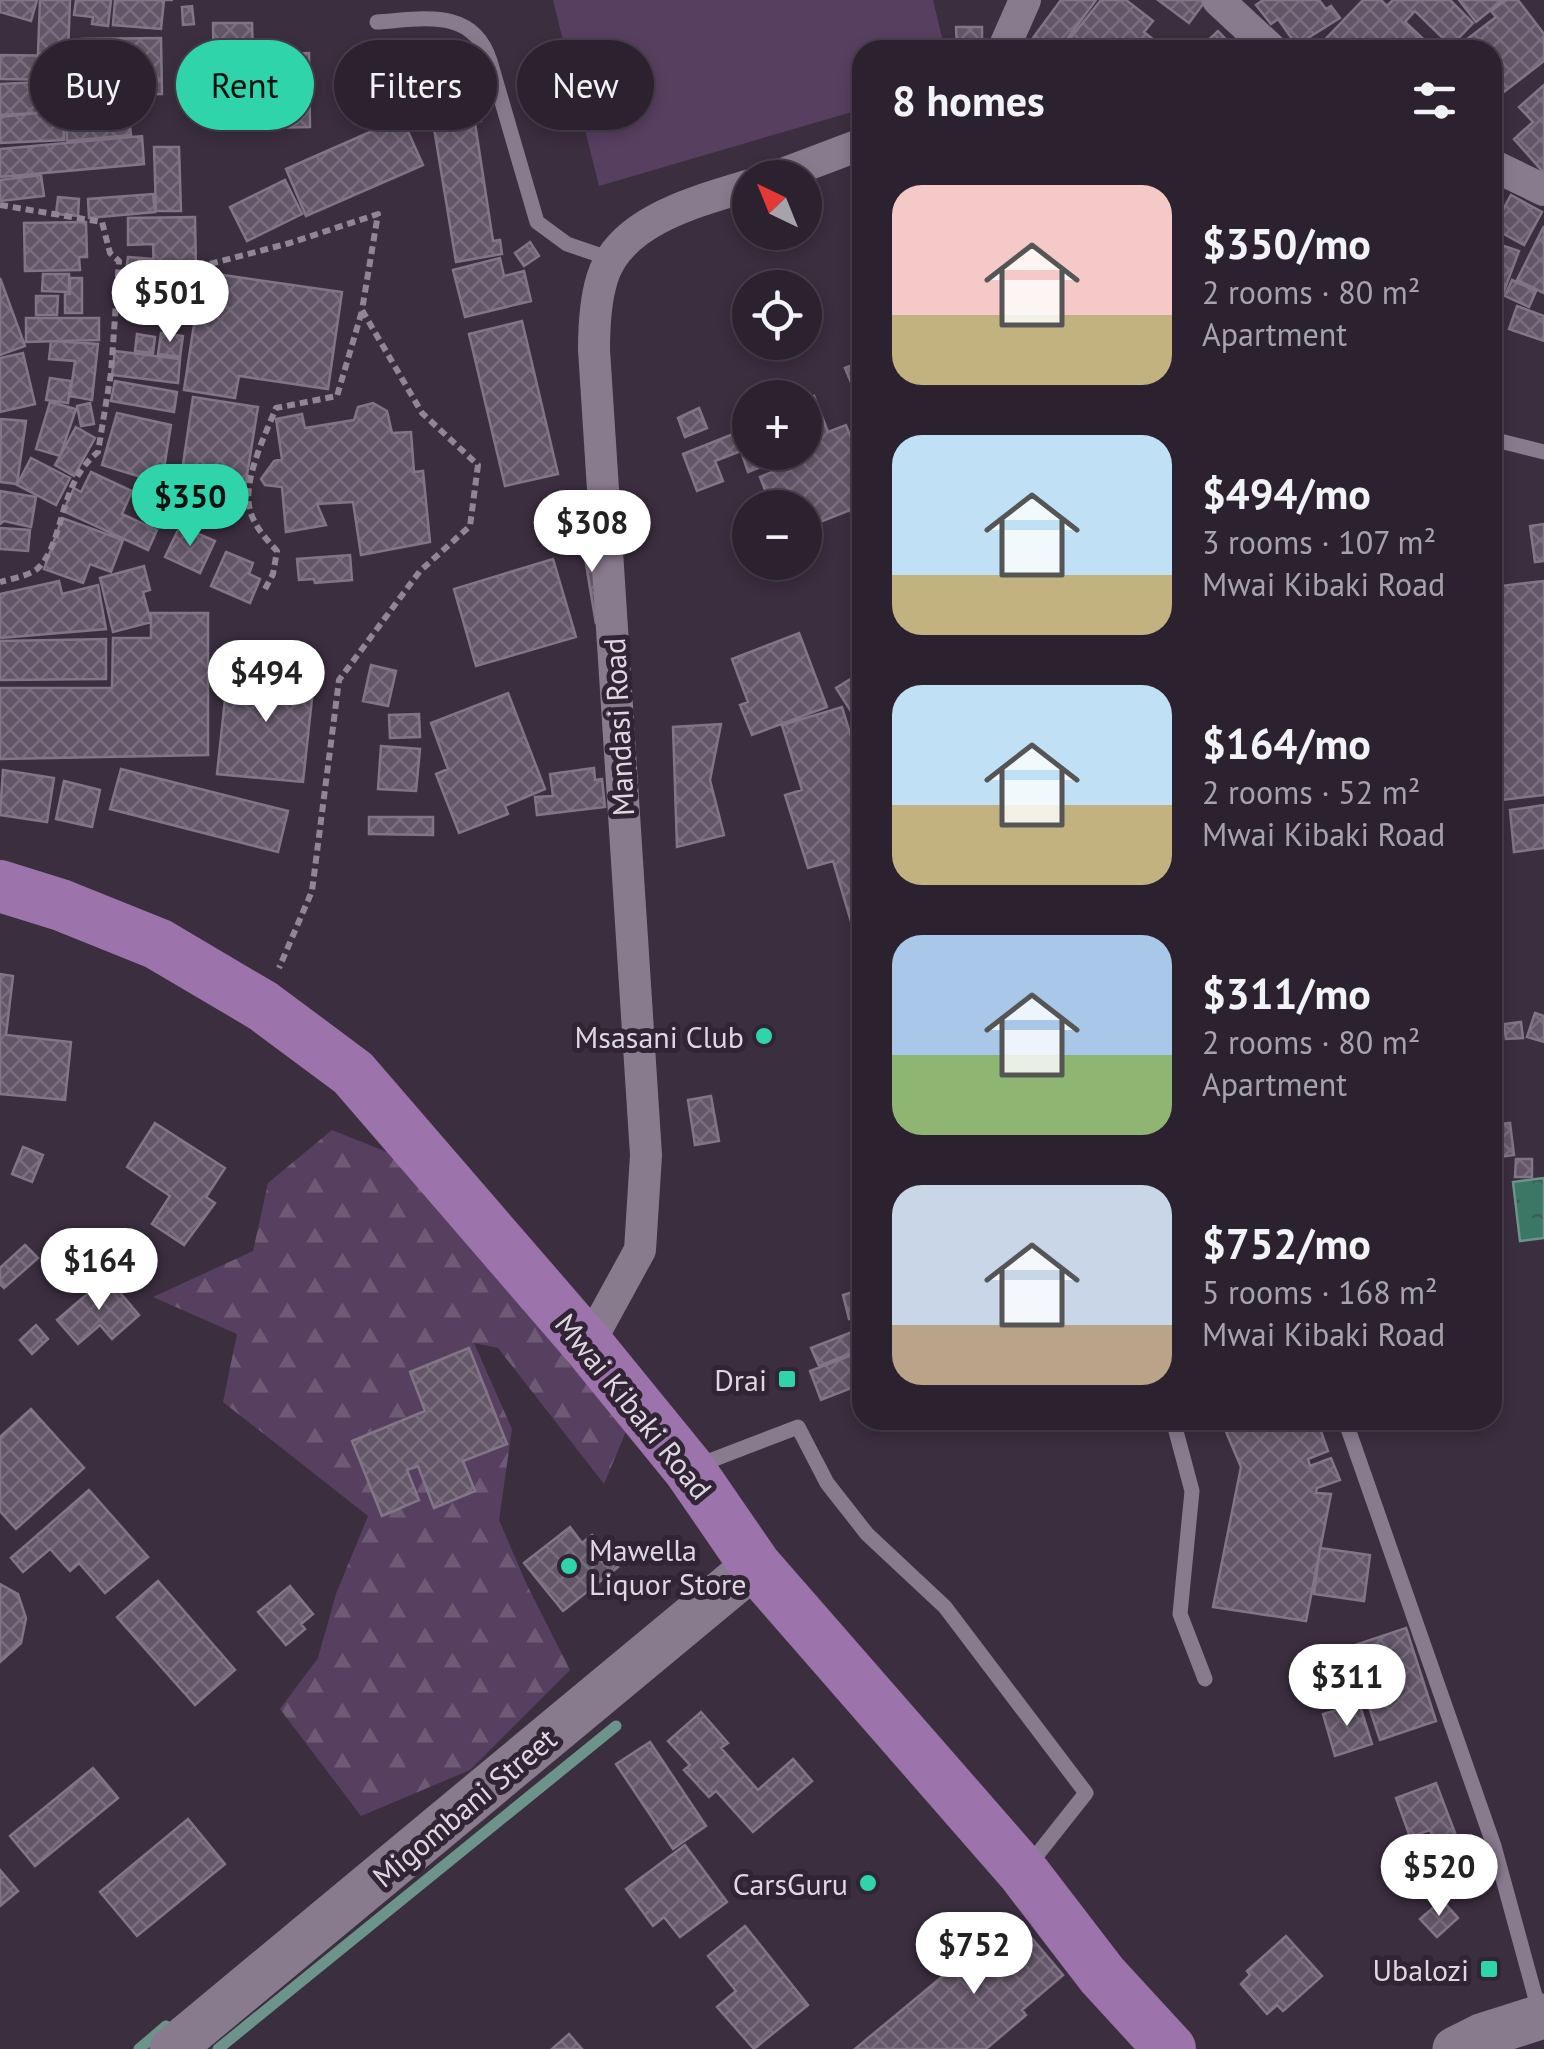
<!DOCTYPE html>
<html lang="en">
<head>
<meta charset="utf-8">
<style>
  :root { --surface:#2c222f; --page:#382f3b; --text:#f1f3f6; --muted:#a6a4aa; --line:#483f4b; --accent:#2fd4aa }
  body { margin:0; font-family:"PT Sans",sans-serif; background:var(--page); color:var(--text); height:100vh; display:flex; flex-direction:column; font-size:38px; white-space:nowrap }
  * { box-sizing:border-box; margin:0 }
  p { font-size:32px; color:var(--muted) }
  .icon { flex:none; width:55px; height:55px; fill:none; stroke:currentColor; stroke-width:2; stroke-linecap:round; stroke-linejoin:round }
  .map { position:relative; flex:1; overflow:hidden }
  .details { position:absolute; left:852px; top:40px; width:650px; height:1390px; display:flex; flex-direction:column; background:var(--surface); border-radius:30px; box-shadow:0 5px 15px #0003,0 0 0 2px var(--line) }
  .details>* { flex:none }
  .banner { position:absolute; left:30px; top:40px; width:672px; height:90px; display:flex; gap:20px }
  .needle { width:65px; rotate:317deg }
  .tools { position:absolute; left:732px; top:160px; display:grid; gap:20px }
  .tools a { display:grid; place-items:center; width:90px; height:90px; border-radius:50%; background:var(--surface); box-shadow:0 5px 15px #0003,0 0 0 2px var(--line); font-size:50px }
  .price { position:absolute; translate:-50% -85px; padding:0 22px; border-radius:35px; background:#fff; color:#222; font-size:32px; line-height:65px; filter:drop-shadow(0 2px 5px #0008) }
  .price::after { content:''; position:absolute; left:50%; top:60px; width:30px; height:22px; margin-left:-15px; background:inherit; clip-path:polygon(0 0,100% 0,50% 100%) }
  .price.on { background:var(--accent); color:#111 }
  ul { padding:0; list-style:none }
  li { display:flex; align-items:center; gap:30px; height:250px; padding:0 40px }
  li span { display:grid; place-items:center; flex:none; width:280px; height:200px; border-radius:30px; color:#555 }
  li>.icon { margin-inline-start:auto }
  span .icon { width:120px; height:120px; fill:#fffc; stroke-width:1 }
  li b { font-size:42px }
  h2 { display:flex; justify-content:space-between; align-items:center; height:120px; padding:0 40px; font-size:42px }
  .tag { padding:0 35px; border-radius:45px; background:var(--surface); box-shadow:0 5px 15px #0003,0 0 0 2px var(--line); font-size:35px; line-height:90px }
  .tag.on { background:var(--accent); color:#111 }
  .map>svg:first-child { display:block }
</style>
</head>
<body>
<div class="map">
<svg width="1544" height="2049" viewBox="0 0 1544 2049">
  <defs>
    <pattern id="forest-firs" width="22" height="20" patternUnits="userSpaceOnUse" patternTransform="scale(2.5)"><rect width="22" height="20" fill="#573f60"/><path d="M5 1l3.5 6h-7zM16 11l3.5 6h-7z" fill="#6f5a76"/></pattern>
    <pattern id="water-ripples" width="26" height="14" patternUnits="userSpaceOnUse" patternTransform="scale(2.5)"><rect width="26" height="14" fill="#3b7764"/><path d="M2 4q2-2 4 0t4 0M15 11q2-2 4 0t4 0" fill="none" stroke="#3f5c54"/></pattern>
    <pattern id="building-cross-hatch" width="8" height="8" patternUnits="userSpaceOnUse" patternTransform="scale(2.5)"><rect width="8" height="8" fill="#635668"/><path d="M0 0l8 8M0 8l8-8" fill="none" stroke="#796e7d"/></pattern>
  </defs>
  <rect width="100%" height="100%" fill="#3b2e3f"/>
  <!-- green -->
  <path fill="#573f60" d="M 553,0 L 933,0 L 945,50 L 862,50 L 862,109 L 599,186 Z"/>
  <!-- forest -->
  <path fill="url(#forest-firs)" d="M 332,1130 L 424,1167 L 637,1405 L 604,1484 L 498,1348 L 474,1343 L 512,1429 L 499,1520 L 527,1585 L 570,1670 L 470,1770 L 361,1816 L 280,1709 L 318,1658 L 336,1594 L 368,1516 L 223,1402 L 237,1334 L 153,1297 L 253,1251 L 268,1183 Z"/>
  <!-- water -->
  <path fill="url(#water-ripples)" stroke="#6c948a" stroke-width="2.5" d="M 1544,1178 L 1544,1238 L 1520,1241 L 1513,1182 Z"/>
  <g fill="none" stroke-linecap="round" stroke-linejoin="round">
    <!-- stream -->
    <path stroke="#6c948a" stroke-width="11" d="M 139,2049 L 166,2026
      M 218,2049 L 616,1726"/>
  </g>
  <!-- building -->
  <path fill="url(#building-cross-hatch)" stroke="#837588" stroke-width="2.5" d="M 0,0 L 37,0 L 31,21 L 0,12 Z
    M 40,0 L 70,0 L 68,54 L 38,53 Z
    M 76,0 L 111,0 L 108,26 L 92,24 L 93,17 L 74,15 Z
    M 115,0 L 173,0 L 164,0 L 161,29 L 113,25 Z
    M 1061,0 L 1096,0 L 1059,50 L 1041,50 L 1030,42 Z
    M 1101,0 L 1126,0 L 1153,21 L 1144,32 L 1165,49 L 1061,50 Z
    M 1158,0 L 1206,0 L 1189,23 Z
    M 1263,0 L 1319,0 L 1326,9 L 1331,6 L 1340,18 L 1308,38 L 1314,47 L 1300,50 L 1278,19 L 1271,24 L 1256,5 Z
    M 1363,0 L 1381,0 L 1387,6 L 1393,0 L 1450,0 L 1473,23 L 1451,46 L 1415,11 L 1405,22 L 1435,50 L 1378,50 L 1373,45 L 1368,50 L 1315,50 Z
    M 1459,0 L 1503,0 L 1476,22 Z
    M 1506,0 L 1518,0 L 1544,34 L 1544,61 L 1492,101 L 1492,50 L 1453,50 L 1496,17 L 1491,11 Z
    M 192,6 L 194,24 L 183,25 L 182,7 Z
    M 213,23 L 252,23 L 253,55 L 309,53 L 310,127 L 215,129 Z
    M 956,27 L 982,27 L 982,50 L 957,50 Z
    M 1218,31 L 1236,50 L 1198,50 Z
    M 161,38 L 162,94 L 83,95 L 82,39 Z
    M 0,55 L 72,56 L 72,80 L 0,79 Z
    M 62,81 L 64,140 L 0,143 L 0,117 L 38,113 L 0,115 L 0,84 Z
    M 1544,85 L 1544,173 L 1514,139 L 1533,122 L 1519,107 Z
    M 478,107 L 481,121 L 475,123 L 493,241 L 500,240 L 502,254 L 456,262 L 432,116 Z
    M 128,108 L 131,135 L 67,141 L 65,113 Z
    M 402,118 L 423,165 L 306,216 L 286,169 Z
    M 142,136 L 144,164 L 0,177 L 0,149 Z
    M 154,147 L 179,147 L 181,211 L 156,211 Z
    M 41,175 L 44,196 L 0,201 L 0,180 Z
    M 285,180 L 302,214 L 247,241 L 230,207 Z
    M 153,194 L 155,212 L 89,218 L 88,199 Z
    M 1511,195 L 1542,212 L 1524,245 L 1493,228 Z
    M 58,197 L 79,199 L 78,216 L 56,214 Z
    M 195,217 L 196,270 L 154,271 L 153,244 L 128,245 L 128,218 Z
    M 86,222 L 87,257 L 79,257 L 80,270 L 25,271 L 24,223 Z
    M 1544,226 L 1544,293 L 1517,280 Z
    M 530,242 L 539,256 L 524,266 L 515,253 Z
    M 1492,242 L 1519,251 L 1492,323 Z
    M 128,257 L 153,259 L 152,273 L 126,271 Z
    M 500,258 L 504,276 L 524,271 L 531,301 L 465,317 L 453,270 Z
    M 168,272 L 192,275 L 188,309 L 172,307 L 171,314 L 163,314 Z
    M 202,272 L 342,292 L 328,389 L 239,376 L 235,398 L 184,390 Z
    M 43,274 L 69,274 L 69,292 L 42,291 Z
    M 0,278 L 25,346 L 0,355 Z
    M 70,278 L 82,278 L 82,313 L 65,313 L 65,294 L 70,294 Z
    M 1512,280 L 1536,291 L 1529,307 L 1505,296 Z
    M 36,296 L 58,296 L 57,315 L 36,315 Z
    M 1517,306 L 1544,316 L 1544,341 L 1509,329 Z
    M 26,318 L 99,318 L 99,340 L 26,342 Z
    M 522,321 L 558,474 L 505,486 L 469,334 Z
    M 161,333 L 183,336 L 180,357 L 158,354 Z
    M 137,334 L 155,337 L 153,353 L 135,351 Z
    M 51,341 L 98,344 L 92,400 L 70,396 L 75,361 L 49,359 Z
    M 115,351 L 180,359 L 178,383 L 112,375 Z
    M 23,353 L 35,404 L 0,412 L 0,358 Z
    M 862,361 L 862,394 L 857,397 L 845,368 Z
    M 50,378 L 71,381 L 68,403 L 46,400 Z
    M 115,381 L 177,392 L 174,412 L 111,401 Z
    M 814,396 L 828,432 L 846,425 L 862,465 L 862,511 L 852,515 L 850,510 L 805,528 L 805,508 L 772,508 L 760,477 L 779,469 L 773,452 L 805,452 L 805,400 Z
    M 193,397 L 258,407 L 241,512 L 200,506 L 198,521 L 175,518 Z
    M 50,402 L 76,409 L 60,456 L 36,449 Z
    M 90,403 L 94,424 L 81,426 L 77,406 Z
    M 373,403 L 387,411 L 392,433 L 411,432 L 414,472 L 423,471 L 430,542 L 361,555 L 353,502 L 317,504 L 326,525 L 286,532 L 282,487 L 265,485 L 261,479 L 274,461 L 282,459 L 276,419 L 302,414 L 305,428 L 354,420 L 358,407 Z
    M 699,408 L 707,428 L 685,437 L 678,418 Z
    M 117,413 L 171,425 L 159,499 L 140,492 L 144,478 L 102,465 Z
    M 1,419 L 26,421 L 17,484 L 0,482 Z
    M 76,427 L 95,438 L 74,476 L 55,465 Z
    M 748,428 L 750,452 L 757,452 L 763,466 L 748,472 L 741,451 L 715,461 L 723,481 L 697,491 L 683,454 Z
    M 31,458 L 70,478 L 56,505 L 17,485 Z
    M 91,472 L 132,491 L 122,514 L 157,530 L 148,550 L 63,511 L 74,488 L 81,492 Z
    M 0,491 L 36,497 L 31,527 L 4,521 L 0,524 Z
    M 62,518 L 123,540 L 111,572 L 90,564 L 83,583 L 44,569 Z
    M 1544,524 L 1544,561 L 1535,562 L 1530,526 Z
    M 180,526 L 215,541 L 200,573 L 165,557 Z
    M 0,528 L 30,530 L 28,551 L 0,549 Z
    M 596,549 L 596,624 L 584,552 Z
    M 226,552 L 253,563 L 249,574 L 260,579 L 250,603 L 211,586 Z
    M 350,555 L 352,580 L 315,583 L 314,579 L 299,580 L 297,559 Z
    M 553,559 L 576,637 L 476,666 L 454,589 Z
    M 144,566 L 150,590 L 143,592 L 151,622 L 113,632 L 100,578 Z
    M 59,581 L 62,594 L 98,585 L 106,629 L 0,638 L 0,594 Z
    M 1544,581 L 1544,795 L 1492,801 L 1492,587 Z
    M 151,613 L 208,613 L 208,755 L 0,759 L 0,688 L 112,688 L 113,638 L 151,638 Z
    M 799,633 L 827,707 L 752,735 L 740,705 L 748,702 L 732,659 Z
    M 106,639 L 106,679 L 0,680 L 0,641 Z
    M 260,663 L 284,666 L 283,677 L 314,680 L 303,782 L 217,774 L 228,671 L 259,674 Z
    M 371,665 L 396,671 L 388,706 L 363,701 Z
    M 862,672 L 862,726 L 861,727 L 836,688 Z
    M 508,693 L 545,789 L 505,806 L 508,814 L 459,833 L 436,774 L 448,769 L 431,723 Z
    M 842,707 L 862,772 L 862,922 L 852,925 L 833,861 L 808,868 L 785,795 L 802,790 L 782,725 Z
    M 419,714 L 420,737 L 390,738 L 389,715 Z
    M 721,724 L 710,780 L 724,835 L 677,847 L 673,727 Z
    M 381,746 L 420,749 L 416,791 L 378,789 Z
    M 594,768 L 595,780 L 602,779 L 605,807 L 537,815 L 535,797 L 553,796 L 550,774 Z
    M 121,769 L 288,811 L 278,852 L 110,809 Z
    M 3,770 L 54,778 L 47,822 L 0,815 Z
    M 64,781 L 100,790 L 92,827 L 56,819 Z
    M 1544,805 L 1544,848 L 1514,852 L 1510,810 Z
    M 369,817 L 433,817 L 433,835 L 369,834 Z
    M 0,974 L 13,976 L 6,1035 L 71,1042 L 65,1100 L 0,1094 Z
    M 1535,1013 L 1544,1016 L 1544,1042 L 1527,1037 Z
    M 1521,1022 L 1523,1038 L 1506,1039 L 1504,1024 Z
    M 711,1096 L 719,1141 L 695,1145 L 688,1100 Z
    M 155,1123 L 225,1168 L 206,1197 L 215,1203 L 184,1245 L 152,1224 L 170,1196 L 127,1167 Z
    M 1510,1123 L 1514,1155 L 1492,1158 L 1492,1125 Z
    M 23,1147 L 43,1155 L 32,1182 L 12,1174 Z
    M 1516,1159 L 1532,1159 L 1532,1177 L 1515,1177 Z
    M 25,1245 L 38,1258 L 4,1288 L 0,1284 L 0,1268 Z
    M 107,1277 L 139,1315 L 112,1339 L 100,1325 L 78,1344 L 57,1320 Z
    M 862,1289 L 862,1316 L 849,1319 L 843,1295 Z
    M 36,1325 L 48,1339 L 32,1354 L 20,1340 Z
    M 862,1328 L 862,1349 L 819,1366 L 811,1348 Z
    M 469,1348 L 507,1444 L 463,1461 L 475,1491 L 434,1508 L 418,1466 L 407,1470 L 419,1500 L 382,1516 L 352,1441 L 425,1411 L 410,1372 Z
    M 862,1351 L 862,1384 L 821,1400 L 810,1371 Z
    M 31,1409 L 84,1468 L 16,1529 L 0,1511 L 0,1437 Z
    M 1221,1420 L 1317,1420 L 1328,1451 L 1308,1459 L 1310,1466 L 1331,1458 L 1340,1480 L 1317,1488 L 1316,1493 L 1331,1494 L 1306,1621 L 1213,1607 L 1241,1467 Z
    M 89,1490 L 148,1557 L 105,1593 L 79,1563 L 70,1571 L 50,1549 L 23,1572 L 11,1558 Z
    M 570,1527 L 582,1543 L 592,1535 L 618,1567 L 563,1611 L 524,1563 Z
    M 1320,1548 L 1370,1555 L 1364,1601 L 1314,1594 Z
    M 158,1581 L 235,1670 L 195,1705 L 117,1617 Z
    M 0,1584 L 18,1594 L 26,1618 L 21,1643 L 0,1662 Z
    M 290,1586 L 313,1614 L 301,1624 L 305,1629 L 286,1645 L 258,1612 Z
    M 1406,1628 L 1436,1721 L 1380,1740 L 1349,1647 Z
    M 1359,1703 L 1372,1744 L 1335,1756 L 1323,1714 Z
    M 701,1712 L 728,1743 L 721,1748 L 758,1790 L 793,1759 L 812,1781 L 753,1832 L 716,1791 L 709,1797 L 684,1770 L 690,1765 L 668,1741 Z
    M 650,1742 L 706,1826 L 673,1849 L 616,1764 Z
    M 93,1768 L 118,1798 L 35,1866 L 10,1836 Z
    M 1436,1783 L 1463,1854 L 1442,1862 L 1430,1830 L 1410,1837 L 1396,1798 Z
    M 188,1819 L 225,1864 L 137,1936 L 100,1892 Z
    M 685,1845 L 727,1902 L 680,1937 L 664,1917 L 653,1926 L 626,1889 Z
    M 0,1870 L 18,1891 L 0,1906 Z
    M 1442,1900 L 1458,1918 L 1437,1937 L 1420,1919 Z
    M 1014,1917 L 1063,1975 L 1022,2010 L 1026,2015 L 986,2049 L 855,2049 Z
    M 745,1926 L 808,2005 L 754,2049 L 717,2007 L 736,1991 L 708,1956 Z
    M 1286,1936 L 1322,1976 L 1283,2011 L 1277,2005 L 1267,2014 L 1241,1984 L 1250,1975 L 1247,1971 Z
    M 569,2034 L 582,2049 L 552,2049 Z"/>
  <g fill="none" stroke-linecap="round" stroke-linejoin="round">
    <!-- path -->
    <path stroke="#908694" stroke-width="6" stroke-dasharray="8 5" stroke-linecap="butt" d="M 0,205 L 102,222 L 110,253 L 119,261 L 111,373 L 98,452 C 57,485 65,544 37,569 C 28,576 11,579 0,582
      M 210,264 L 290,243 L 378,214 L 362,310 L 422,413 L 478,465 L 470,526 L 420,571 L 339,680 L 312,891 L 279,968
      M 265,589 L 273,574 L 277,551 C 266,539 254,526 250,510 C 242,482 265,435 276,408 L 337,396 L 362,311"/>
    <!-- lane -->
    <path stroke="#897b8e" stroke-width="15" d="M 377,22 C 423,19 473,7 490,61 L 537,222 L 567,244 L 611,259
      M 1492,439 L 1544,452
      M 1173,1420 L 1192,1491 L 1180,1614 L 1205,1679
      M 1345,1420 L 1494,1846 L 1540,2014
      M 699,1465 L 798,1427 L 827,1483 L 867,1534 L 945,1607 L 1086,1793 L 1029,1865"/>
    <!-- street -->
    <path stroke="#897b8e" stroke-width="32" d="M 1218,0 L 1272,50
      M 1003,50 L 1025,0
      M 1492,165 L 1544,190
      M 772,178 L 862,144
      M 588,1345 L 640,1250 L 646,1155 L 594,350 C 594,326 595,302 602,279 C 619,220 699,201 750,185"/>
    <!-- secondary -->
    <path stroke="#897b8e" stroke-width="45" d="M 172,2049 L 755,1565
      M 1455,2049 L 1481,2036 L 1544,2016"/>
    <!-- primary -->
    <path stroke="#9d73ab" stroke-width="52" d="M 0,886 L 61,905 L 158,944 L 263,1006 L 353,1073 L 588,1345 L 689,1469 L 755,1565 L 1023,1872 L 1102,1975 L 1170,2049"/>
  </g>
  <!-- markers -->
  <g fill="#2fd4aa" stroke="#302435" stroke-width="4">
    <circle cx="764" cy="1036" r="10"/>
    <rect x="777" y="1369" width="20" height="20" rx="5"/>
    <circle cx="569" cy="1566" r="10"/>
    <circle cx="868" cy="1883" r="10"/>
    <rect x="1479" y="1959" width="20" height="20" rx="5"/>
  </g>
  <g text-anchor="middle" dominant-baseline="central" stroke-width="10" stroke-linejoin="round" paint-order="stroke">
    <!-- street labels -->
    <g font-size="30" fill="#dfd8e2" stroke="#302435">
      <text transform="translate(618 727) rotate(-93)">Mandasi Road</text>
      <text transform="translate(634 1406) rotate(51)">Mwai Kibaki Road</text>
      <text transform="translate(464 1807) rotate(-40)">Migombani Street</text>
    </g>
    <!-- poi labels -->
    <g font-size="30" fill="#dfd8e2" stroke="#302435" text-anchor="end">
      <text x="744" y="1036">Msasani Club</text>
      <text x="767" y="1379">Drai</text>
      <text x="589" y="1549" text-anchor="start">Mawella<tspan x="589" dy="34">Liquor Store</tspan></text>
      <text x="848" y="1883">CarsGuru</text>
      <text x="1469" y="1969">Ubalozi</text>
    </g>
  </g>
</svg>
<div class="tools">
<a><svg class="needle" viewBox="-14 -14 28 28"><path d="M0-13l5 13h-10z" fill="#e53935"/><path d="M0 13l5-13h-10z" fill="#a6a4aa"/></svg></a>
<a><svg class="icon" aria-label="locate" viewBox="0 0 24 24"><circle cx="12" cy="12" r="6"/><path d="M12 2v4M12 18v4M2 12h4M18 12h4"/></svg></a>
<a>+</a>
<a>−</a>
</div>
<b class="price" style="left:170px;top:345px">$501</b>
<b class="price on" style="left:190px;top:549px">$350</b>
<b class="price" style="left:592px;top:575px">$308</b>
<b class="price" style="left:266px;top:725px">$494</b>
<b class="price" style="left:99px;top:1313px">$164</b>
<b class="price" style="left:1347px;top:1729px">$311</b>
<b class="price" style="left:1439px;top:1919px">$520</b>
<b class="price" style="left:974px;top:1997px">$752</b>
<div class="banner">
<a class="tag">Buy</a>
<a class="tag on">Rent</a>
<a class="tag">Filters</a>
<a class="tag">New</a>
</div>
<section class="details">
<h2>8 homes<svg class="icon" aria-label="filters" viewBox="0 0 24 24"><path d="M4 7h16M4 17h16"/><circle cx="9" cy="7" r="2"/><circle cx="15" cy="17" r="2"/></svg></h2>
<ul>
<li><span style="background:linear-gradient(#f6c9c9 65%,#c2b280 0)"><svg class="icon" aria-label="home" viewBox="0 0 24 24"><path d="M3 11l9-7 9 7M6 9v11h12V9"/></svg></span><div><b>$350/mo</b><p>2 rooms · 80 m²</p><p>Apartment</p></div></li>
<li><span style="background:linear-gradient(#bfe0f5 70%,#c2b280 0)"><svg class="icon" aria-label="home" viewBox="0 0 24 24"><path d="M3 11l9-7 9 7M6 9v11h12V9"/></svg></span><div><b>$494/mo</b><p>3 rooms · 107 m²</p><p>Mwai Kibaki Road</p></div></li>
<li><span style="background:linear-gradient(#bfe0f5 60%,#c2b280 0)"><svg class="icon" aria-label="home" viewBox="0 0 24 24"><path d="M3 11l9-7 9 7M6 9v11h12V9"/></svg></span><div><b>$164/mo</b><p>2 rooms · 52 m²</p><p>Mwai Kibaki Road</p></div></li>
<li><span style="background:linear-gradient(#a9c7e8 60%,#8fb573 0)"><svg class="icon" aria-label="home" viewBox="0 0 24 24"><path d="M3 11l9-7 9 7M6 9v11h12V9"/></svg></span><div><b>$311/mo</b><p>2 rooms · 80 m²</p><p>Apartment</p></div></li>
<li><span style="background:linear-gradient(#c9d6e8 70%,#b9a48a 0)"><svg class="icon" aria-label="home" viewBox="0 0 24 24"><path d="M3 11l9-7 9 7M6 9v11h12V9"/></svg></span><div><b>$752/mo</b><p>5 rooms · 168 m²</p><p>Mwai Kibaki Road</p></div></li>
</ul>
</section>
</div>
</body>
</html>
